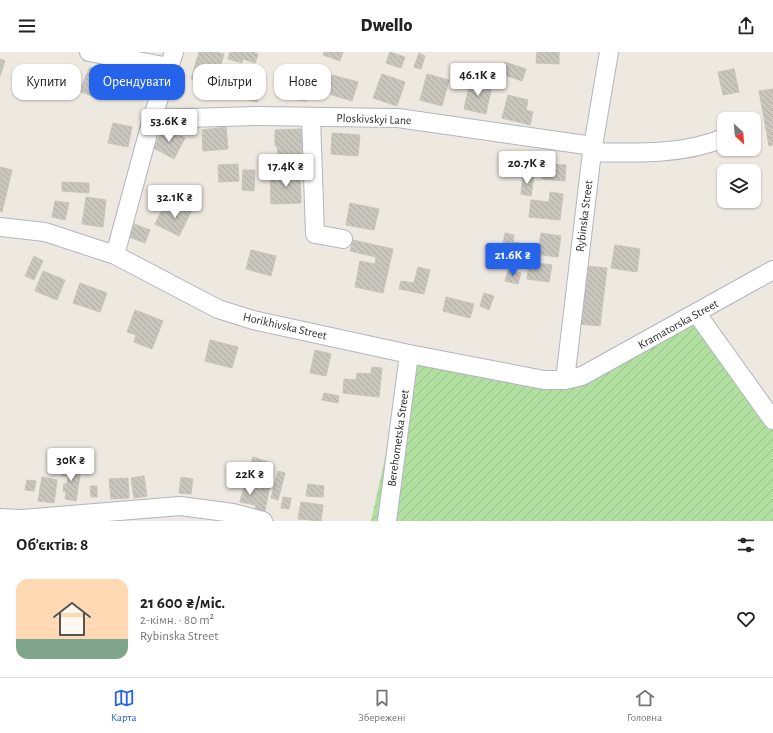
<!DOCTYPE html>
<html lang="uk">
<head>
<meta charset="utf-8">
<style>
  :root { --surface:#fff; --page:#f2f2f2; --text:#222; --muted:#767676; --line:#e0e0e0; --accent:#2563eb }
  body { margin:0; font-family:"Alegreya Sans",sans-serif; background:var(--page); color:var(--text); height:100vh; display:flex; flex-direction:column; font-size:15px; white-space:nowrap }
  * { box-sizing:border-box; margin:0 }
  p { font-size:13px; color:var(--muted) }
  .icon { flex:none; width:22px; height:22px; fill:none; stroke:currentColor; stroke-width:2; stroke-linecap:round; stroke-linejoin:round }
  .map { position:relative; height:469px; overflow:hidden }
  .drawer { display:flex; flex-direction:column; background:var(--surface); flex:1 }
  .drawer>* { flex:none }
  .banner { position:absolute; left:12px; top:12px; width:400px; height:36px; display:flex; gap:8px }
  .needle { width:26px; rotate:154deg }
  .tools { position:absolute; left:717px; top:60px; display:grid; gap:8px }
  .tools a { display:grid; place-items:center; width:44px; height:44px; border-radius:8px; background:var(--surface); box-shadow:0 1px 3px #0004; font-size:20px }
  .price { position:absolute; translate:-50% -34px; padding:0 9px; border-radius:4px; background:#fff; color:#222; font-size:13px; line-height:26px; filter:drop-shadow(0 1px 2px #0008) }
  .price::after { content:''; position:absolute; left:50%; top:24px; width:12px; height:9px; margin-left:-6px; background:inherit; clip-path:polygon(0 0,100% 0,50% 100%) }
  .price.selected { background:var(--accent); color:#fff }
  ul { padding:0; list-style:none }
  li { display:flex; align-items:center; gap:12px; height:100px; padding:0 16px }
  li span { display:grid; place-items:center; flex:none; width:112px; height:80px; border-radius:12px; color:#555 }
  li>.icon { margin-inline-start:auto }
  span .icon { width:48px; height:48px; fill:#fffc; stroke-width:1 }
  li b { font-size:17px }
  h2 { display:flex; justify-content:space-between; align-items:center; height:48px; padding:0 16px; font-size:17px }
  .pill { padding:0 14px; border-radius:12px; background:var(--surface); box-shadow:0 1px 3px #0004; font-size:14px; line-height:36px }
  .pill.selected { background:var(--accent); color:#fff }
  header { display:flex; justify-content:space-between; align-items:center; height:52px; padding:0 16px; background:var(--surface); font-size:18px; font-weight:800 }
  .dock { display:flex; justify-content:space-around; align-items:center; height:56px; border-top:1px solid var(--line); background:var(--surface); font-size:11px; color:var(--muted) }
  .dock a { display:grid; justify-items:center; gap:2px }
  .dock .selected { color:var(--accent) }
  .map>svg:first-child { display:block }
</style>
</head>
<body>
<header><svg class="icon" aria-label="menu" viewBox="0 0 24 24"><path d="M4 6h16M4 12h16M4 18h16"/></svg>Dwello<svg class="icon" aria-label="share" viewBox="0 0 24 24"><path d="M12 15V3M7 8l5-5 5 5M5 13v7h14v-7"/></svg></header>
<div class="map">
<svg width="773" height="469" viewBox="0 0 773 469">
  <defs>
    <pattern id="garden-furrows" width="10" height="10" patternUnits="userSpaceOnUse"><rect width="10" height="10" fill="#b1dfa0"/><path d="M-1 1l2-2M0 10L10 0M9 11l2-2" fill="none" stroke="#98c08a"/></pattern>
    <pattern id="building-back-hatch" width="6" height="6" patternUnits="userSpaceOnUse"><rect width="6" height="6" fill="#c9c6be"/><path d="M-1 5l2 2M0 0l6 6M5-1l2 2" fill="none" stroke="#adaaa3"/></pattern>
  </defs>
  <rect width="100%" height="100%" fill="#ede8e0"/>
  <!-- garden -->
  <path fill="url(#garden-furrows)" d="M 698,260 L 773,360 L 773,469 L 371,469 L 408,302 L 548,327 L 581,321 Z"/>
  <!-- building -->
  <path fill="url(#building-back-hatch)" stroke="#c8c4b9" d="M 199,0 L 215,0 L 224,2 L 215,34 L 191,27 Z
    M 230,0 L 252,0 L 258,2 L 255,11 L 243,7 L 242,11 L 228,7 Z
    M 324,0 L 343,0 L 340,9 L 323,3 Z
    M 390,0 L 405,5 L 401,16 L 386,11 Z
    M 537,0 L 559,0 L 559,12 L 536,11 Z
    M 419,1 L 425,4 L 421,17 L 414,15 Z
    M 0,7 L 5,9 L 0,24 Z
    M 505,10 L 526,17 L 522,29 L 501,22 Z
    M 90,15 L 119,28 L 114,39 L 97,46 L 79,39 Z
    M 734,17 L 739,40 L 723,43 L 718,20 Z
    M 241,19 L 264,25 L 257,50 L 234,44 L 237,36 L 230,35 L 233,24 L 239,26 Z
    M 382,22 L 405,30 L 397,54 L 373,46 Z
    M 427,22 L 449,28 L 442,54 L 420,48 Z
    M 332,23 L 358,30 L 352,49 L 326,41 Z
    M 280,25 L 309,29 L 306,49 L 277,45 Z
    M 470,29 L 492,33 L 486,62 L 464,57 Z
    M 773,37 L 773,93 L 769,94 L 759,39 Z
    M 508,43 L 528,48 L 526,58 L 533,60 L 530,73 L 502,66 Z
    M 113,71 L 132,75 L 128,95 L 108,91 Z
    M 164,75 L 185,86 L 174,107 L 154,96 Z
    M 226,75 L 228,97 L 203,99 L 202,78 Z
    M 301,77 L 302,104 L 278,104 L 277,94 L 275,94 L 275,78 Z
    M 332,81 L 360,83 L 358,104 L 331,102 Z
    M 238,112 L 239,129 L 219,130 L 218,113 Z
    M 543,112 L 566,113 L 565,129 L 542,127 Z
    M 0,115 L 12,118 L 2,160 L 0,159 Z
    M 243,118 L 255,118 L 254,139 L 242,138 Z
    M 300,119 L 301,151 L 271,152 L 270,120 Z
    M 523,123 L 534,124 L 531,144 L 521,142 Z
    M 62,130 L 89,131 L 89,141 L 62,139 Z
    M 550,140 L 563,142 L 560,168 L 529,165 L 531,148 L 549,150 Z
    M 86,145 L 106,148 L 103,175 L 82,172 Z
    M 187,148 L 195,152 L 179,184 L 155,172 L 163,156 L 179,163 Z
    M 55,149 L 69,151 L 65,168 L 52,165 Z
    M 350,151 L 379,157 L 374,178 L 346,173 Z
    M 132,171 L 150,178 L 145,191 L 127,184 Z
    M 505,181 L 514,183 L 513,190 L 539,194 L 541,181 L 561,184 L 558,205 L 502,198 Z
    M 353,188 L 393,197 L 389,215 L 375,212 L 376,205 L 350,199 Z
    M 615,193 L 640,197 L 637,220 L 611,216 Z
    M 251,198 L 276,204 L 271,224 L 246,217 Z
    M 34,204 L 43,209 L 34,228 L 25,224 Z
    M 360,209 L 389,215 L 383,241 L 355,235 Z
    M 529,210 L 552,213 L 549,230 L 527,227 Z
    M 586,214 L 607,216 L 600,274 L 580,272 Z
    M 418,215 L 430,218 L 424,242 L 399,237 L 401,229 L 414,231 Z
    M 508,218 L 521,221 L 518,232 L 505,229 Z
    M 43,219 L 65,228 L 57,248 L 35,239 Z
    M 80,231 L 107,241 L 100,260 L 73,251 Z
    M 484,241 L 494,244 L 489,258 L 480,254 Z
    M 446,245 L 474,252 L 470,266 L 443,259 Z
    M 135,258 L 163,269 L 152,297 L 134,290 L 136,283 L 127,280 Z
    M 210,288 L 238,295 L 232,316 L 205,309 Z
    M 315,298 L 331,302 L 326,324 L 310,321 Z
    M 372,315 L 382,316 L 379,345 L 343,341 L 344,327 L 356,328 L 357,321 L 371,322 Z
    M 324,341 L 339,344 L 338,351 L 322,348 Z
    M 253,405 L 271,411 L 267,423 L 261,421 L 257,431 L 246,428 Z
    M 63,414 L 81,417 L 76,449 L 65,447 L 66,440 L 63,439 L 64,432 L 67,432 L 68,424 L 61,424 Z
    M 237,415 L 246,417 L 243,429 L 234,427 Z
    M 278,419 L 285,421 L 278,448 L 271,446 Z
    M 144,424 L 147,444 L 134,446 L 131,426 Z
    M 42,425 L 57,428 L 54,451 L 38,449 Z
    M 181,425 L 193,427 L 191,442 L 179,441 Z
    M 262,425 L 271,427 L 265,459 L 255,457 Z
    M 128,426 L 129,446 L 111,447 L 109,427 Z
    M 27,428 L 36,429 L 34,439 L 25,438 Z
    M 308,432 L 324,434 L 323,445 L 306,444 Z
    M 90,434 L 97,434 L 97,445 L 91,445 Z
    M 244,434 L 260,437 L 256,453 L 240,450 Z
    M 283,445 L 291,446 L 289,457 L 281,456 Z
    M 301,450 L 323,453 L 321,469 L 298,467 Z"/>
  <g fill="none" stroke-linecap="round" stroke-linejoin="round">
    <defs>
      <path id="minor" d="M 89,0 L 169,15
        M 311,65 L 315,182 L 343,187
        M 152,67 L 257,64 L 398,66 L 593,94
        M 592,100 C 636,101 683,103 724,86
        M 0,175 L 45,180 L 115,203 L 218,257 L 253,268 L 409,302 L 544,328 L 565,328 L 582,324 L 773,218
        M 115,203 L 152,67 L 174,0
        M 697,262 L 773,368
        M 565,328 L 592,100 L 609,0
        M 0,466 L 22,467 L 180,454 L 233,461 L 263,469
        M 387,469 L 409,302"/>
    </defs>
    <!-- minor casing -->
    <use href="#minor" stroke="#b3b5bf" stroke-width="20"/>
    <!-- minor -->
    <use href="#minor" stroke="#fff" stroke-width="18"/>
  </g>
  <g text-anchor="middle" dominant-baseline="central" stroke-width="3.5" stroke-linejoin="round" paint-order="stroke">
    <!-- street labels -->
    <g font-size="12" fill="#2c2c2c" stroke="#fff">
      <text transform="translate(374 67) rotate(2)">Ploskivskyi Lane</text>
      <text transform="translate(584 164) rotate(-83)">Rybinska Street</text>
      <text transform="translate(678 272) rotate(-29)">Kramatorska Street</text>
      <text transform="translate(285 274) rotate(13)">Horikhivska Street</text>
      <text transform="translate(398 386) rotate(-82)">Berehometska Street</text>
    </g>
  </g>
</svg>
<div class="tools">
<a><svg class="needle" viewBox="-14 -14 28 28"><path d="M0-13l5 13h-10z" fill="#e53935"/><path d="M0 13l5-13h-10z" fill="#767676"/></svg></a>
<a><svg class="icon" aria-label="layers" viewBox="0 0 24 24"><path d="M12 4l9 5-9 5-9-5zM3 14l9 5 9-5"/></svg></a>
</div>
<b class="price" style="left:478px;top:45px">46.1K ₴</b>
<b class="price" style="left:169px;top:91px">53.6K ₴</b>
<b class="price" style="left:527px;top:133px">20.7K ₴</b>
<b class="price" style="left:286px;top:136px">17.4K ₴</b>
<b class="price" style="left:175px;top:167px">32.1K ₴</b>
<b class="price selected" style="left:513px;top:225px">21.6K ₴</b>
<b class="price" style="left:71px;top:430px">30K ₴</b>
<b class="price" style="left:250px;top:444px">22K ₴</b>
<div class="banner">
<a class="pill">Купити</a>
<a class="pill selected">Орендувати</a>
<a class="pill">Фільтри</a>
<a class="pill">Нове</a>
</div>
</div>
<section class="drawer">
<h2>Об’єктів: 8<svg class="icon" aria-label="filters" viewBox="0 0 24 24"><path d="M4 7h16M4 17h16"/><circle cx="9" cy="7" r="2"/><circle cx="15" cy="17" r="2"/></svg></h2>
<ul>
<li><span style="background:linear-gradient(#ffd9b3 75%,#7fa58c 0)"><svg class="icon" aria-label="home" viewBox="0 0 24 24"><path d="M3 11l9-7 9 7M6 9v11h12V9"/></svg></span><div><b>21 600 ₴/міс.</b><p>2-кімн. · 80 m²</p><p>Rybinska Street</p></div><svg class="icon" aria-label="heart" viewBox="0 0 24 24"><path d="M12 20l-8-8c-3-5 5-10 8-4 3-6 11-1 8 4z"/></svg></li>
</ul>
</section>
<nav class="dock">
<a class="selected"><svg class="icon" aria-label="map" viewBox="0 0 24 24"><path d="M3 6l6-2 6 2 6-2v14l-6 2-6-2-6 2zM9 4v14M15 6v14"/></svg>Карта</a>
<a><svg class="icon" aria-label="saved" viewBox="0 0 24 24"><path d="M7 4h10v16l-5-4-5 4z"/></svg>Збережені</a>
<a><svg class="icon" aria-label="home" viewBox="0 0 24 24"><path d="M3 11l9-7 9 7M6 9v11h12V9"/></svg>Головна</a>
</nav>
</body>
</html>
